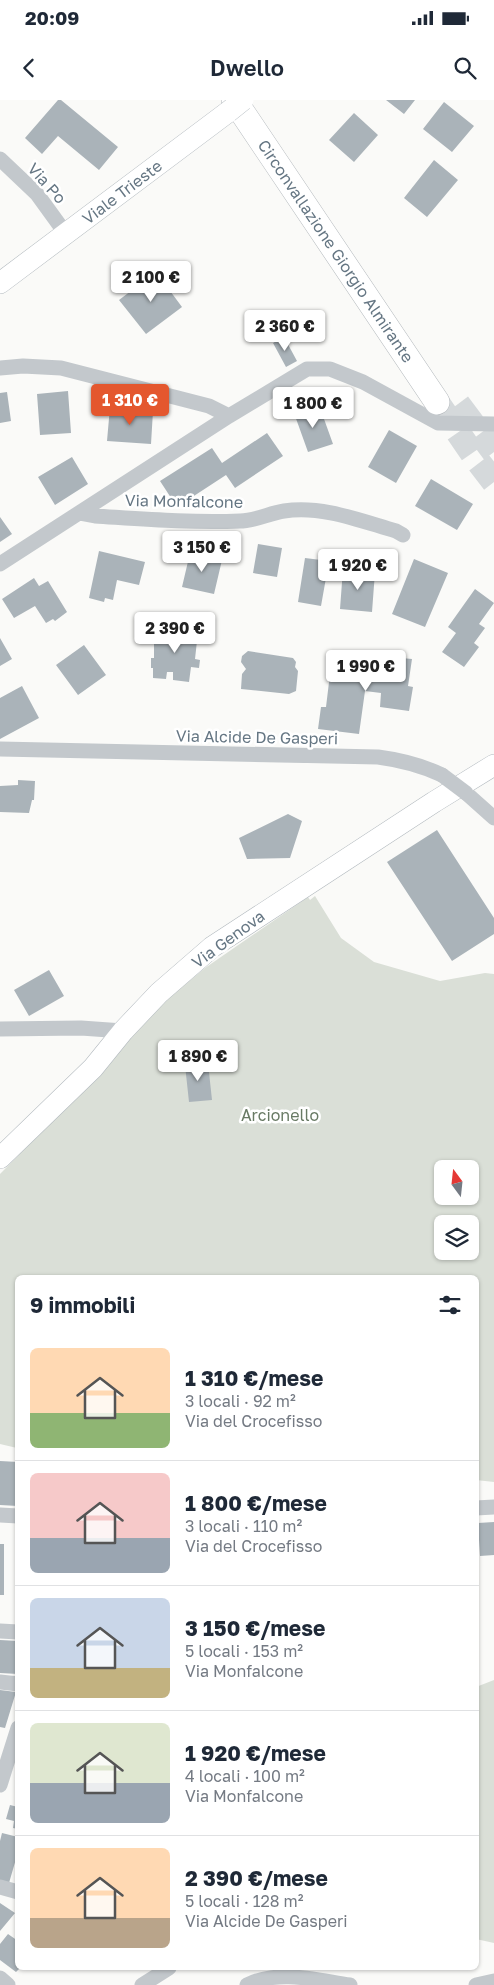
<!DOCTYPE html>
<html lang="it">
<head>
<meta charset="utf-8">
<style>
  :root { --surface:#fff; --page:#f2f2f3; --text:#1f2937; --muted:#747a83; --line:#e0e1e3; --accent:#e4572e }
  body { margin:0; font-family:"Golos Text",sans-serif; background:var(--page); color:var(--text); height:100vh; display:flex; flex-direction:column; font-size:19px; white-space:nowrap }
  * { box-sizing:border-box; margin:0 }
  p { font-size:16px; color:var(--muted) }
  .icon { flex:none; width:28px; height:28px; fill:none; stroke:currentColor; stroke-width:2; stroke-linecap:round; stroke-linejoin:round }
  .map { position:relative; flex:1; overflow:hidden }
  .sheet { position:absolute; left:15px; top:1175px; width:464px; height:695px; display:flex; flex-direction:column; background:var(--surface); border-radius:8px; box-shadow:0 1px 4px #0004 }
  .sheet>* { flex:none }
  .needle { width:32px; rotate:345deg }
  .buttons { position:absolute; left:434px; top:1060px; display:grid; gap:10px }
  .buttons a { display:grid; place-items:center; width:45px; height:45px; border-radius:8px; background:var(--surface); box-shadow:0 1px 4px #0004; font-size:25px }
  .price { position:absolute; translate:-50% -42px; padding:0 11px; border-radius:5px; background:#fff; color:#222; font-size:16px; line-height:32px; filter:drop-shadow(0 1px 2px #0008) }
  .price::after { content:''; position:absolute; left:50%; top:30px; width:15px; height:11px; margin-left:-8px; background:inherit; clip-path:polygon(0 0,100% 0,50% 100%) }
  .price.current { background:var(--accent); color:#fff }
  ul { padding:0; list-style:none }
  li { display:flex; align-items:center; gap:15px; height:125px; padding:0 15px }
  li+li { border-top:1px solid var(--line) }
  li span { display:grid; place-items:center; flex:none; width:140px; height:100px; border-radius:8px; color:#555 }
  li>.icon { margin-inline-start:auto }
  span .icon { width:60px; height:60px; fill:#fffc; stroke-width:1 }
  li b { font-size:21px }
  h2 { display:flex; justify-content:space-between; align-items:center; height:60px; padding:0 15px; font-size:21px }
  .status { display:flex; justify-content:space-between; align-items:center; height:35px; padding:0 25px; background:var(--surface); direction:ltr }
  .status svg { height:14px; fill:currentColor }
  header { display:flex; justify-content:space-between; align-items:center; height:65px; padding:0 15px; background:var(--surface); font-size:22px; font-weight:600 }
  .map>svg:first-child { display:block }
</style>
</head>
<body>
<div class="status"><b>20:09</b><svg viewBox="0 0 49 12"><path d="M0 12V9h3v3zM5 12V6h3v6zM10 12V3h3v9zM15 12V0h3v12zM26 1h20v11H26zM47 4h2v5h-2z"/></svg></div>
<header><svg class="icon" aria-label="back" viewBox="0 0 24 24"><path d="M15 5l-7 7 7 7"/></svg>Dwello<svg class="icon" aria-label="search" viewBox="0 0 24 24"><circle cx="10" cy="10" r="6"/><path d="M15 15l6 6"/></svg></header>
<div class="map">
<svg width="494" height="1885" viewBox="0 0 494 1885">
  <rect width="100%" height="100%" fill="#fafaf8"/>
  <!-- green -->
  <path fill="#dadfd7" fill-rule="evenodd" d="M 315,796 L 341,838 L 374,862 L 440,881 L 485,873 L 494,874 L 494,1382 L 476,1380 L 476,1178 L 18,1178 L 17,1348 L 0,1344 L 0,1074 L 111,962 L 148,915 L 205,868 L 308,797 L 310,800 ZM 442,1069 L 470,1069 L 470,1096 L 442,1096 ZM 442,1124 L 470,1124 L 470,1151 L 442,1151 Z
    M 494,1580 L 494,1843 L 476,1839 L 476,1587 Z"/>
  <!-- building -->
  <path fill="#aab3b9" d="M 58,0 L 61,0 L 118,47 L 99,70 L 58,36 L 42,54 L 25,38 Z
    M 386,0 L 415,0 L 404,14 Z
    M 444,2 L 474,26 L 452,52 L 423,29 Z
    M 354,13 L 378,35 L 354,62 L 329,40 Z
    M 434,60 L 458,80 L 427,117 L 404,98 Z
    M 156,172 L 182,207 L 146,234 L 119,200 Z
    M 284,237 L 297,261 L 286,267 L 273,243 Z
    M 68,291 L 71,333 L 40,335 L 37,294 Z
    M 7,292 L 11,321 L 0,323 L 0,293 Z
    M 319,305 L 333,344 L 308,352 L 294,313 Z
    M 110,307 L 153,311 L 151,344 L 107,341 Z
    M 389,330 L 417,346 L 396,383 L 368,367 Z
    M 267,333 L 283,356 L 235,388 L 226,375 L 177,407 L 160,381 L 212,348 L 222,363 Z
    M 72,357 L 88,384 L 55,405 L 38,377 Z
    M 431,379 L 473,404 L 457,430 L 415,406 Z
    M 0,417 L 12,434 L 0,442 Z
    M 258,444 L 282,448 L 277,477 L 253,473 Z
    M 99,451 L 145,462 L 139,485 L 117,480 L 113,500 L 105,498 L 104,502 L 89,498 Z
    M 190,453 L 222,460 L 214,494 L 182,487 Z
    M 305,458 L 329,461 L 321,506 L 298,502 Z
    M 414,459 L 448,473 L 425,527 L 392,514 Z
    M 343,469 L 375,472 L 372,512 L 340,509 Z
    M 34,478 L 39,486 L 48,481 L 67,512 L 55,521 L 53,519 L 46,523 L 35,506 L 14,518 L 2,499 Z
    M 475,489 L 494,503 L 479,524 L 485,528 L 474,543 L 479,547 L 464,567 L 442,552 L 456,533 L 448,527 Z
    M 159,529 L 198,532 L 195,559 L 200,560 L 199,568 L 191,567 L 189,582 L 173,580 L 173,572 L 167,572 L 166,579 L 153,578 L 153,568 L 151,568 L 151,558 L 154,558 L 154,532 L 158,533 Z
    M 0,538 L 12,559 L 0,566 Z
    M 84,545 L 106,575 L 78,595 L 56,565 Z
    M 248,551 L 293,558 L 296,562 L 295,567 L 298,571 L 296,591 L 289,594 L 241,589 L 242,574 L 246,569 L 241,562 L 242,556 Z
    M 356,555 L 391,560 L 391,557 L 412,559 L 408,586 L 413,587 L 409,611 L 380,607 L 381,593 L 365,591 L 359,634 L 318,629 L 321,607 L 326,607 L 330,574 L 353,577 Z
    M 22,586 L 39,618 L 0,639 L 0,598 Z
    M 18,680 L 35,681 L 34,700 L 32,700 L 29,713 L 0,712 L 0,686 L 18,685 Z
    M 288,714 L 302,721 L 290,758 L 247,759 L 239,738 Z
    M 437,730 L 494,818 L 494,834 L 452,861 L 387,762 Z
    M 49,870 L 64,896 L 29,916 L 14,890 Z
    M 208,963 L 212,1000 L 189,1002 L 185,965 Z
    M 0,1361 L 18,1362 L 18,1406 L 0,1405 Z
    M 494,1422 L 494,1455 L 480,1456 L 478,1423 Z
    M 0,1444 L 4,1444 L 4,1495 L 0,1495 Z
    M 0,1540 L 18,1541 L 18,1574 L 0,1573 Z
    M 0,1590 L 16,1592 L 5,1628 L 0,1627 Z
    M 10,1705 L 18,1707 L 18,1729 L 13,1728 L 14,1721 L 6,1719 Z
    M 2,1733 L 18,1737 L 18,1752 L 9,1783 L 0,1781 L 0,1741 Z
    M 0,1803 L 15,1813 L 0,1831 Z
    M 8,1834 L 18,1841 L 18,1868 L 20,1868 L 16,1872 L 0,1860 L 0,1844 Z"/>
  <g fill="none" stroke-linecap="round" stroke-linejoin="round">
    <!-- trunk-tunnel -->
    <path stroke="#d5d9db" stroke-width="25" stroke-dasharray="25 12" stroke-linecap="butt" d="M 437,302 L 477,360 L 494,382
      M 458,304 L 494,352"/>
    <defs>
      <path id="secondary" d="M 0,183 L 228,12
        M 0,1058 L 93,968 L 123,931 L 159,893 L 212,847 L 434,702 L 494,665"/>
      <path id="trunk" d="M 234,0 L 437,302"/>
    </defs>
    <!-- secondary casing -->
    <use href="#secondary" stroke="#b3babf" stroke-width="22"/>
    <!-- trunk casing -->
    <use href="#trunk" stroke="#b4b9bd" stroke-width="26"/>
    <!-- minor -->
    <path stroke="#c3c8cc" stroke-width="15" d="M 0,59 L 37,94 L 66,134
      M 0,268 L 23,266 L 61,268 L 209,306 L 229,316 L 307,269 L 330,269 L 363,282 L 438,323 L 494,324
      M 79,413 L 95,416 C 143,419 191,423 240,421 C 255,421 270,413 284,411 C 322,405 361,421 396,431 L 403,435
      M 0,464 L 229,316
      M 0,649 L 378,657 C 401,660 421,665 442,675
      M 466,693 L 494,718
      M 0,929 L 81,928 L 123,931
      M 476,1408 L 494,1407
      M 0,1415 L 18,1416
      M 0,1531 L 18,1532
      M 0,1582 L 18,1584
      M 0,1685 L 18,1628
      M 0,1787 L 18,1792
      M 0,1878 L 8,1885
      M 142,1885 L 169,1868
      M 247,1885 C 279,1869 316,1880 350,1885
      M 476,1885 L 494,1881"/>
    <!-- secondary -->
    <use href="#secondary" stroke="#fff" stroke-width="21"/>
    <!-- trunk -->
    <use href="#trunk" stroke="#fff" stroke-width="25"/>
    <defs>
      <path id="secondary-bridge" d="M 228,12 L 243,0"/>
    </defs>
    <!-- secondary-bridge casing -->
    <use href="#secondary-bridge" stroke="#b3babf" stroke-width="22" stroke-linecap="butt"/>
    <!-- minor-bridge -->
    <path stroke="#c3c8cc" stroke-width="15" d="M 442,675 L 466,693"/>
    <!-- secondary-bridge -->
    <use href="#secondary-bridge" stroke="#fff" stroke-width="21"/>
  </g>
  <g text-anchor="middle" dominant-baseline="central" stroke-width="5" stroke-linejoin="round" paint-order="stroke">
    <!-- street labels -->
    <g font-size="16" fill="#657683" stroke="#fff">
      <text transform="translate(47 83) rotate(48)">Via Po</text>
      <text transform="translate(122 92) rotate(-37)">Viale Trieste</text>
      <text transform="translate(336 151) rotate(56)">Circonvallazione Giorgio Almirante</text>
      <text transform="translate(184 401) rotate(1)">Via Monfalcone</text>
      <text transform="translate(257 637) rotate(1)">Via Alcide De Gasperi</text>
      <text transform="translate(228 839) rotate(-36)">Via Genova</text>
    </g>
    <!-- park labels -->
    <g font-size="16" fill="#687a64" stroke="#fff">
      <text x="280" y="1015">Arcionello</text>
    </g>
  </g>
</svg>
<div class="buttons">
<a><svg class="needle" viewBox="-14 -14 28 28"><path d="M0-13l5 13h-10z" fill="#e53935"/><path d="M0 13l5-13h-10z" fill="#747a83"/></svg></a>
<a><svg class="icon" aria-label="layers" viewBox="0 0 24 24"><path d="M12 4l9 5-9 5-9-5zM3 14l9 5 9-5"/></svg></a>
</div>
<b class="price" style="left:151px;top:203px">2 100 €</b>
<b class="price" style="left:285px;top:252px">2 360 €</b>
<b class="price current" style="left:130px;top:326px">1 310 €</b>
<b class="price" style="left:313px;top:329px">1 800 €</b>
<b class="price" style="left:202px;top:473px">3 150 €</b>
<b class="price" style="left:358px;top:491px">1 920 €</b>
<b class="price" style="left:175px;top:554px">2 390 €</b>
<b class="price" style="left:366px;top:592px">1 990 €</b>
<b class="price" style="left:198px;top:982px">1 890 €</b>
<section class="sheet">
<h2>9 immobili<svg class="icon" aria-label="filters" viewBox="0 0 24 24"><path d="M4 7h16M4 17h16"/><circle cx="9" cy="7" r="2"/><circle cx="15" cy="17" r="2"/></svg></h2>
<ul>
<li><span style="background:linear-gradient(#ffd9b3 65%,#8fb573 0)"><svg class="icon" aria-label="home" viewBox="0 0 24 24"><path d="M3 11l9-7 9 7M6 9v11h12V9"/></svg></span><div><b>1 310 €/mese</b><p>3 locali · 92 m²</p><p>Via del Crocefisso</p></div></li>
<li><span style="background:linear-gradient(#f6c9c9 65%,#9aa5b1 0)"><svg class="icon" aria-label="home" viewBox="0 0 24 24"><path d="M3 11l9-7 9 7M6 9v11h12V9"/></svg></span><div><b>1 800 €/mese</b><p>3 locali · 110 m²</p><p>Via del Crocefisso</p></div></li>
<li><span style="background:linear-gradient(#c9d6e8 70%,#c2b280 0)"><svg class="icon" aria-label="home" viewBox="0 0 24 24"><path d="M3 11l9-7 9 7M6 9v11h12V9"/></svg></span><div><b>3 150 €/mese</b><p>5 locali · 153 m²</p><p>Via Monfalcone</p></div></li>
<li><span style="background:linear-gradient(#dfe7d0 60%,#9aa5b1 0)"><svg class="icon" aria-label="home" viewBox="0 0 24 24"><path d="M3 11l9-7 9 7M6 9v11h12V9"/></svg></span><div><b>1 920 €/mese</b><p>4 locali · 100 m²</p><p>Via Monfalcone</p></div></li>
<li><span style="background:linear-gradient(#ffd9b3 70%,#b9a48a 0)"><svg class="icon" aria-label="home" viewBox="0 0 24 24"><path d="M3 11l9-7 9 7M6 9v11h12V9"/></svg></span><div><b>2 390 €/mese</b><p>5 locali · 128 m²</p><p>Via Alcide De Gasperi</p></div></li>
</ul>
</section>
</div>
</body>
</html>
